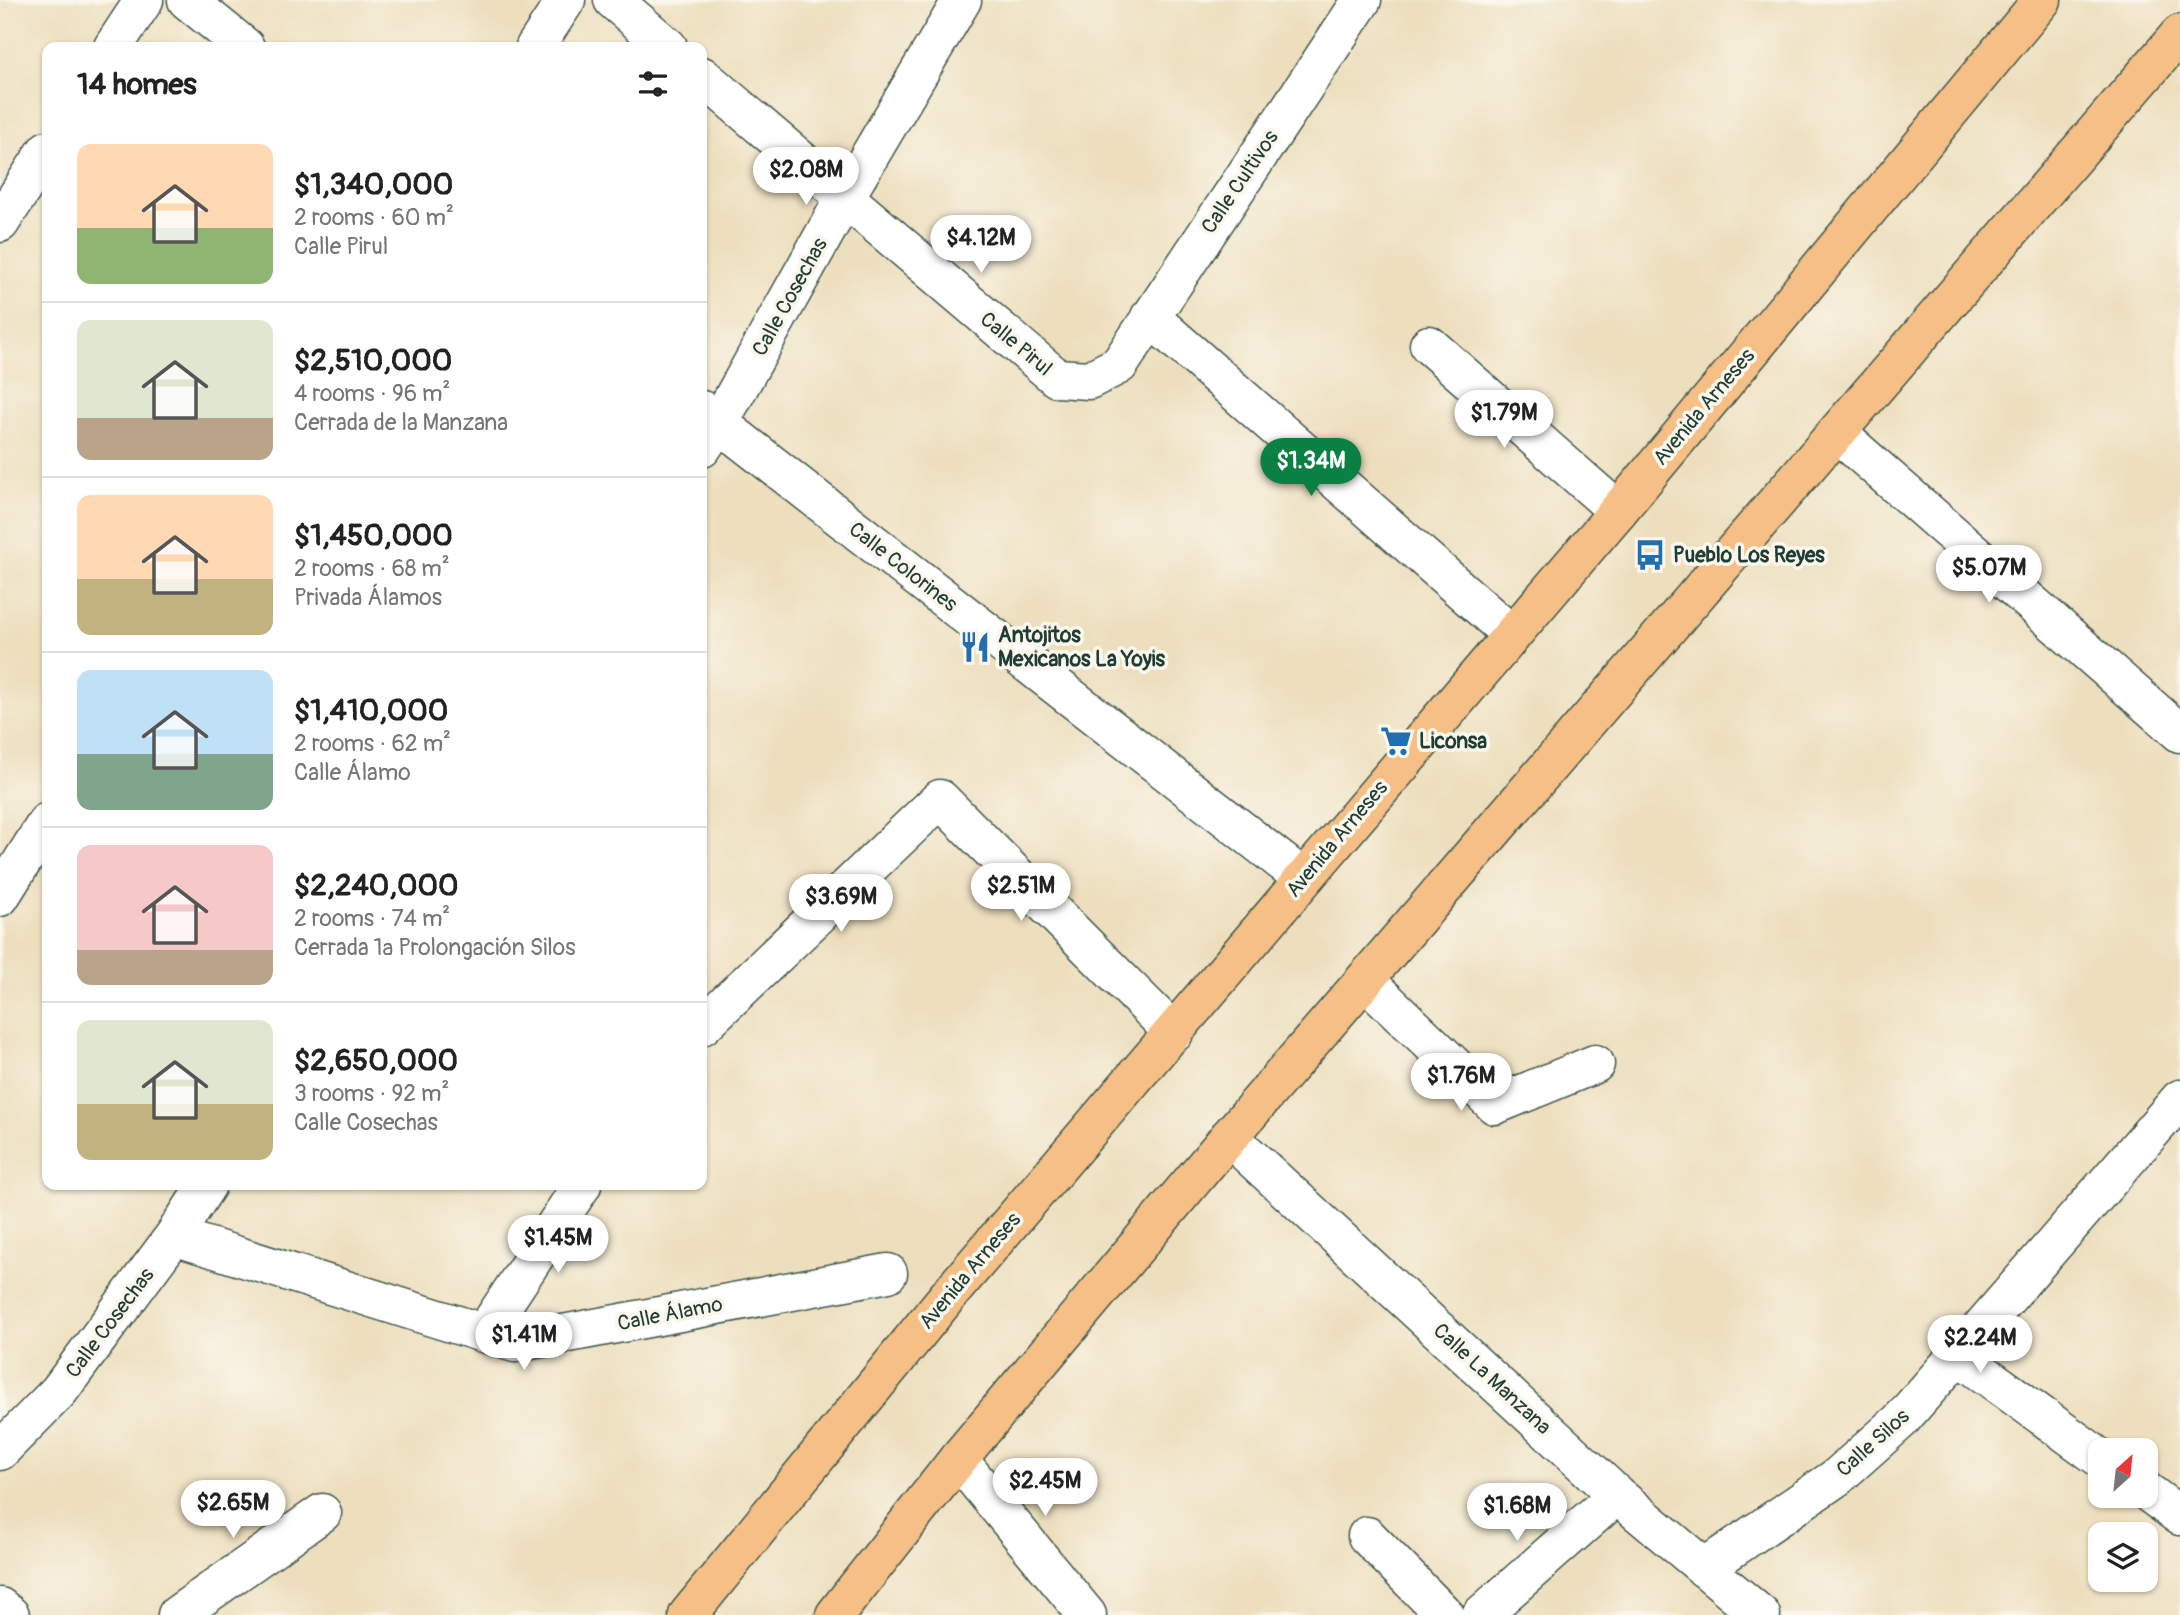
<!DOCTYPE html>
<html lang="en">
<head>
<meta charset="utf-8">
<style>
  :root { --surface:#fff; --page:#f6f6f6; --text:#222; --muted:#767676; --line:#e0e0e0; --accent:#0b8043 }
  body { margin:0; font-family:Pangolin,sans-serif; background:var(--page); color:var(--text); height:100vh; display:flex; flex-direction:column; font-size:26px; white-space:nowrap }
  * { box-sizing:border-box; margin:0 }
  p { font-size:23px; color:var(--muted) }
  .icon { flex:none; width:38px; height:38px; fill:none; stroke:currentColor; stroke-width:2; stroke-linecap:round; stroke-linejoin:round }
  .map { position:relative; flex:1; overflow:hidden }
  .details { position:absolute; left:42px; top:42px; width:665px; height:1148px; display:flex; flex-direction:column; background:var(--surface); border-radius:14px; box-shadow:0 2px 5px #0004 }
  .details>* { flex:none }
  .needle { width:46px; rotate:27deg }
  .controls { position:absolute; left:2088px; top:1438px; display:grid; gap:14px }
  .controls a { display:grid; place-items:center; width:70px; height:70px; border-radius:14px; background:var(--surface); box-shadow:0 2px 5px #0004; font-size:35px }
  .price { position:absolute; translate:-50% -60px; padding:0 16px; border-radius:24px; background:#fff; color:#222; font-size:23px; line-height:46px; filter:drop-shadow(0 2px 4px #0008) }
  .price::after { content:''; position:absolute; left:50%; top:42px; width:21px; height:16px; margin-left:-10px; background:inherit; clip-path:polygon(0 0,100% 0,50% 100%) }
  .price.active { background:var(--accent); color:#fff }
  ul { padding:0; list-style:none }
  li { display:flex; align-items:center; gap:21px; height:175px; padding:0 35px }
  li+li { border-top:2px solid var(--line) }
  li span { display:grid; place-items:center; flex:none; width:196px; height:140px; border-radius:14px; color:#555 }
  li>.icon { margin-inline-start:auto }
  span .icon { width:84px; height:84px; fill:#fffc; stroke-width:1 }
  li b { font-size:30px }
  h2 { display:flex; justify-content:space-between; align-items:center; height:84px; padding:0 35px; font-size:30px }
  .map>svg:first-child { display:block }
</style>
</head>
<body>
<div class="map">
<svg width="2180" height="1615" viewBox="0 0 2180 1615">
  <rect width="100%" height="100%" fill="#fbf7ec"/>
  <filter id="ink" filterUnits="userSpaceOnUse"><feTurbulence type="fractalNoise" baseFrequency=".0143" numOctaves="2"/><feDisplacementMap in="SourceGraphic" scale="14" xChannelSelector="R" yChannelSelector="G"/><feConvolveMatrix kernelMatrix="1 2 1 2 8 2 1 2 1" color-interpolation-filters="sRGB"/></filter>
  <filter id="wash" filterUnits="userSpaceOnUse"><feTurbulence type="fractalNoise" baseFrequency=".00686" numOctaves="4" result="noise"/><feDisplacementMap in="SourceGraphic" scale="28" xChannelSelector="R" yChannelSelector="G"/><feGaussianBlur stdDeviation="1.57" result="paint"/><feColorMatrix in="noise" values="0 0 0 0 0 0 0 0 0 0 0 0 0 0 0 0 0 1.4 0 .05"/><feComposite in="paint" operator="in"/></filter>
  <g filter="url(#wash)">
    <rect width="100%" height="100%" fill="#eddfbe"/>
  </g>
  <g filter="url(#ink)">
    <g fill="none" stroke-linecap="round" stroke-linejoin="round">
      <defs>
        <path id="minor" d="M 187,0 L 245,47
          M 613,0 L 668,47
          M 113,47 L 144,0
          M 535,47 L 566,0
          M 702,76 L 1057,378 L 1089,380 L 1119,365 L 1362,0
          M 0,223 L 47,150
          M 1150,317 L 1511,634
          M 1429,345 L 1618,511
          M 702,410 L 1303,878
          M 1837,433 L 2180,733
          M 702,448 L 719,423 L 844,199 L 962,0
          M 0,897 L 47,822
          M 1365,980 L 1495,1105 L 1595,1064
          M 702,1026 L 940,799 L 1174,1033
          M 1229,1137 L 1617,1495 L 1761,1615
          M 174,1236 L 515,1343 L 888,1273
          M 485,1332 L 582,1185
          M 1958,1355 L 2100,1458
          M 0,1451 L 59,1391 L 174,1236 L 207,1185
          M 958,1459 L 1087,1615
          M 2146,1491 L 2180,1516
          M 1367,1536 L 1445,1615
          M 1704,1568 L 1837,1477 L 1900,1421 L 2180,1099
          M 0,1607 L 10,1615
          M 177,1615 L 322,1513
          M 1481,1615 L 1617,1495"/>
        <path id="primary" d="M 688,1615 L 947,1297 L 1618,511 L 2042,0
          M 835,1615 L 958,1459 L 1229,1137 L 2180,34"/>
      </defs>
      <!-- minor casing -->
      <use href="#minor" stroke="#3e5549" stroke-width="41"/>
      <!-- primary casing -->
      <use href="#primary" stroke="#3e5549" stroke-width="41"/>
      <!-- minor -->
      <use href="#minor" stroke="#fff" stroke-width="38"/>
      <!-- primary -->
      <use href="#primary" stroke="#f5bf86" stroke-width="38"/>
    </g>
  </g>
  <!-- icons -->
  <defs>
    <symbol id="bus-bare" viewBox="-9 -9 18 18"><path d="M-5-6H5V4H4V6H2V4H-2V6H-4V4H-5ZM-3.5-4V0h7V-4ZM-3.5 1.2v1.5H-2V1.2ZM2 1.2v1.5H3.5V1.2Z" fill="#1f6fb2" stroke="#fbf7ec" stroke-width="2.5" paint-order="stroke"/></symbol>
    <symbol id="restaurant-bare" viewBox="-9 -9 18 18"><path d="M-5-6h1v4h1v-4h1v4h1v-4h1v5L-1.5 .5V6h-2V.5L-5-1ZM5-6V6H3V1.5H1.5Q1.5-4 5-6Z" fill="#1f6fb2" stroke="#fbf7ec" stroke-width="2.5" paint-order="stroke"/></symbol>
    <symbol id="supermarket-bare" viewBox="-9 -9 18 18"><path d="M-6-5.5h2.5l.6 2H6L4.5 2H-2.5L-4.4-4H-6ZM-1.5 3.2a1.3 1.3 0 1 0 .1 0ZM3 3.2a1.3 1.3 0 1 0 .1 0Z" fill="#1f6fb2" stroke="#fbf7ec" stroke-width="2.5" paint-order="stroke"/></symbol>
  </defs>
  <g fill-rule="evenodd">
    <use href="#bus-bare" x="1628" y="533" width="44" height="44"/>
    <use href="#restaurant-bare" x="953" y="625" width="44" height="44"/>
    <use href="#supermarket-bare" x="1374" y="719" width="44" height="44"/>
  </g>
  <g text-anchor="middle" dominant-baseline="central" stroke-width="7" stroke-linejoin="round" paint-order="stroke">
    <!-- street labels -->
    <g font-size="21" fill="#1f3d34" stroke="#fbf7ec">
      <text transform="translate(1240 182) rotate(-56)">Calle Cultivos</text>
      <text transform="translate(790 297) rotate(-61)">Calle Cosechas</text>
      <text transform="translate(1016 344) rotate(40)">Calle Pirul</text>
      <text transform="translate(1704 407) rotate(-50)">Avenida Arneses</text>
      <text transform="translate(903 567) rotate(38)">Calle Colorines</text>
      <text transform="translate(1337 839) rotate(-50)">Avenida Arneses</text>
      <text transform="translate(970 1271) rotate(-50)">Avenida Arneses</text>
      <text transform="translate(670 1314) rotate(-11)">Calle Álamo</text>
      <text transform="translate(110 1323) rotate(-53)">Calle Cosechas</text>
      <text transform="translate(1492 1379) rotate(43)">Calle La Manzana</text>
      <text transform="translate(1873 1443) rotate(-42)">Calle Silos</text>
    </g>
    <!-- poi labels -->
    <g font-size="21" font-weight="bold" fill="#1f3d34" stroke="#fbf7ec" text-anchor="start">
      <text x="1673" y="555">Pueblo Los Reyes</text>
      <text x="998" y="635">Antojitos<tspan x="998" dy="24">Mexicanos La Yoyis</tspan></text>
      <text x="1419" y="741">Liconsa</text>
    </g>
  </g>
</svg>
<div class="controls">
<a><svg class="needle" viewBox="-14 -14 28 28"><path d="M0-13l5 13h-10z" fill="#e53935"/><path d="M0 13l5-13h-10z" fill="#767676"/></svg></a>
<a><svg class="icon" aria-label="layers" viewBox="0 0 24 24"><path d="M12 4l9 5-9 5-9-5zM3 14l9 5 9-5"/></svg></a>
</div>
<b class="price" style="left:806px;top:207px">$2.08M</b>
<b class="price" style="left:981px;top:275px">$4.12M</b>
<b class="price" style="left:1504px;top:450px">$1.79M</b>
<b class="price active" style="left:1311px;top:498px">$1.34M</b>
<b class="price" style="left:1989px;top:605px">$5.07M</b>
<b class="price" style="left:1021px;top:923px">$2.51M</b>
<b class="price" style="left:841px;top:934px">$3.69M</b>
<b class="price" style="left:1461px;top:1113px">$1.76M</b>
<b class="price" style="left:558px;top:1275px">$1.45M</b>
<b class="price" style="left:524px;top:1372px">$1.41M</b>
<b class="price" style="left:1980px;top:1375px">$2.24M</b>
<b class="price" style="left:1045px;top:1518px">$2.45M</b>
<b class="price" style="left:233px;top:1540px">$2.65M</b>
<b class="price" style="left:1517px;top:1543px">$1.68M</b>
<section class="details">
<h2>14 homes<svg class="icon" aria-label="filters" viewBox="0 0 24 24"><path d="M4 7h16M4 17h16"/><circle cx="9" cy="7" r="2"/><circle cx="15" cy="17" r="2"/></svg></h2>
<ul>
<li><span style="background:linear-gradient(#ffd9b3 60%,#8fb573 0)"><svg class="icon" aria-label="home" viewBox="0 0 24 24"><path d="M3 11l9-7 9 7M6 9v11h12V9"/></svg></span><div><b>$1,340,000</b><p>2 rooms · 60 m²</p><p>Calle Pirul</p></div></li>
<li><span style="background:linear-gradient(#dfe7d0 70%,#b9a48a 0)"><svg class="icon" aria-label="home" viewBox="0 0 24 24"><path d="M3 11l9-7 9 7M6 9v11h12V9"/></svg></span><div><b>$2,510,000</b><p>4 rooms · 96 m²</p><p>Cerrada de la Manzana</p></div></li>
<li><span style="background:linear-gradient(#ffd9b3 60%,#c2b280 0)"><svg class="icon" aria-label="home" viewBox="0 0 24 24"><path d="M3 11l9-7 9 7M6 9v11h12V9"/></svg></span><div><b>$1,450,000</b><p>2 rooms · 68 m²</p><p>Privada Álamos</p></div></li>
<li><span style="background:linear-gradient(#bfe0f5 60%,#7fa58c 0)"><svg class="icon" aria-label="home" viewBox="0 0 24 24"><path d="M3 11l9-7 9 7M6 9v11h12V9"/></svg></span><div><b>$1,410,000</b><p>2 rooms · 62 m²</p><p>Calle Álamo</p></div></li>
<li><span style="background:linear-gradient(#f6c9c9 75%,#b9a48a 0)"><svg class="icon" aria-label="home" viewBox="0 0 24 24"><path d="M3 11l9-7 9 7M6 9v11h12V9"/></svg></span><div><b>$2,240,000</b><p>2 rooms · 74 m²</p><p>Cerrada 1ª Prolongación Silos</p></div></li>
<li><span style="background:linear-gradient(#dfe7d0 60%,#c2b280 0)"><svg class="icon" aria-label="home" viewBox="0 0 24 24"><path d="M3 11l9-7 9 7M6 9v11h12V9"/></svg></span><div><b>$2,650,000</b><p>3 rooms · 92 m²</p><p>Calle Cosechas</p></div></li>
</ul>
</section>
</div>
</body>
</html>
